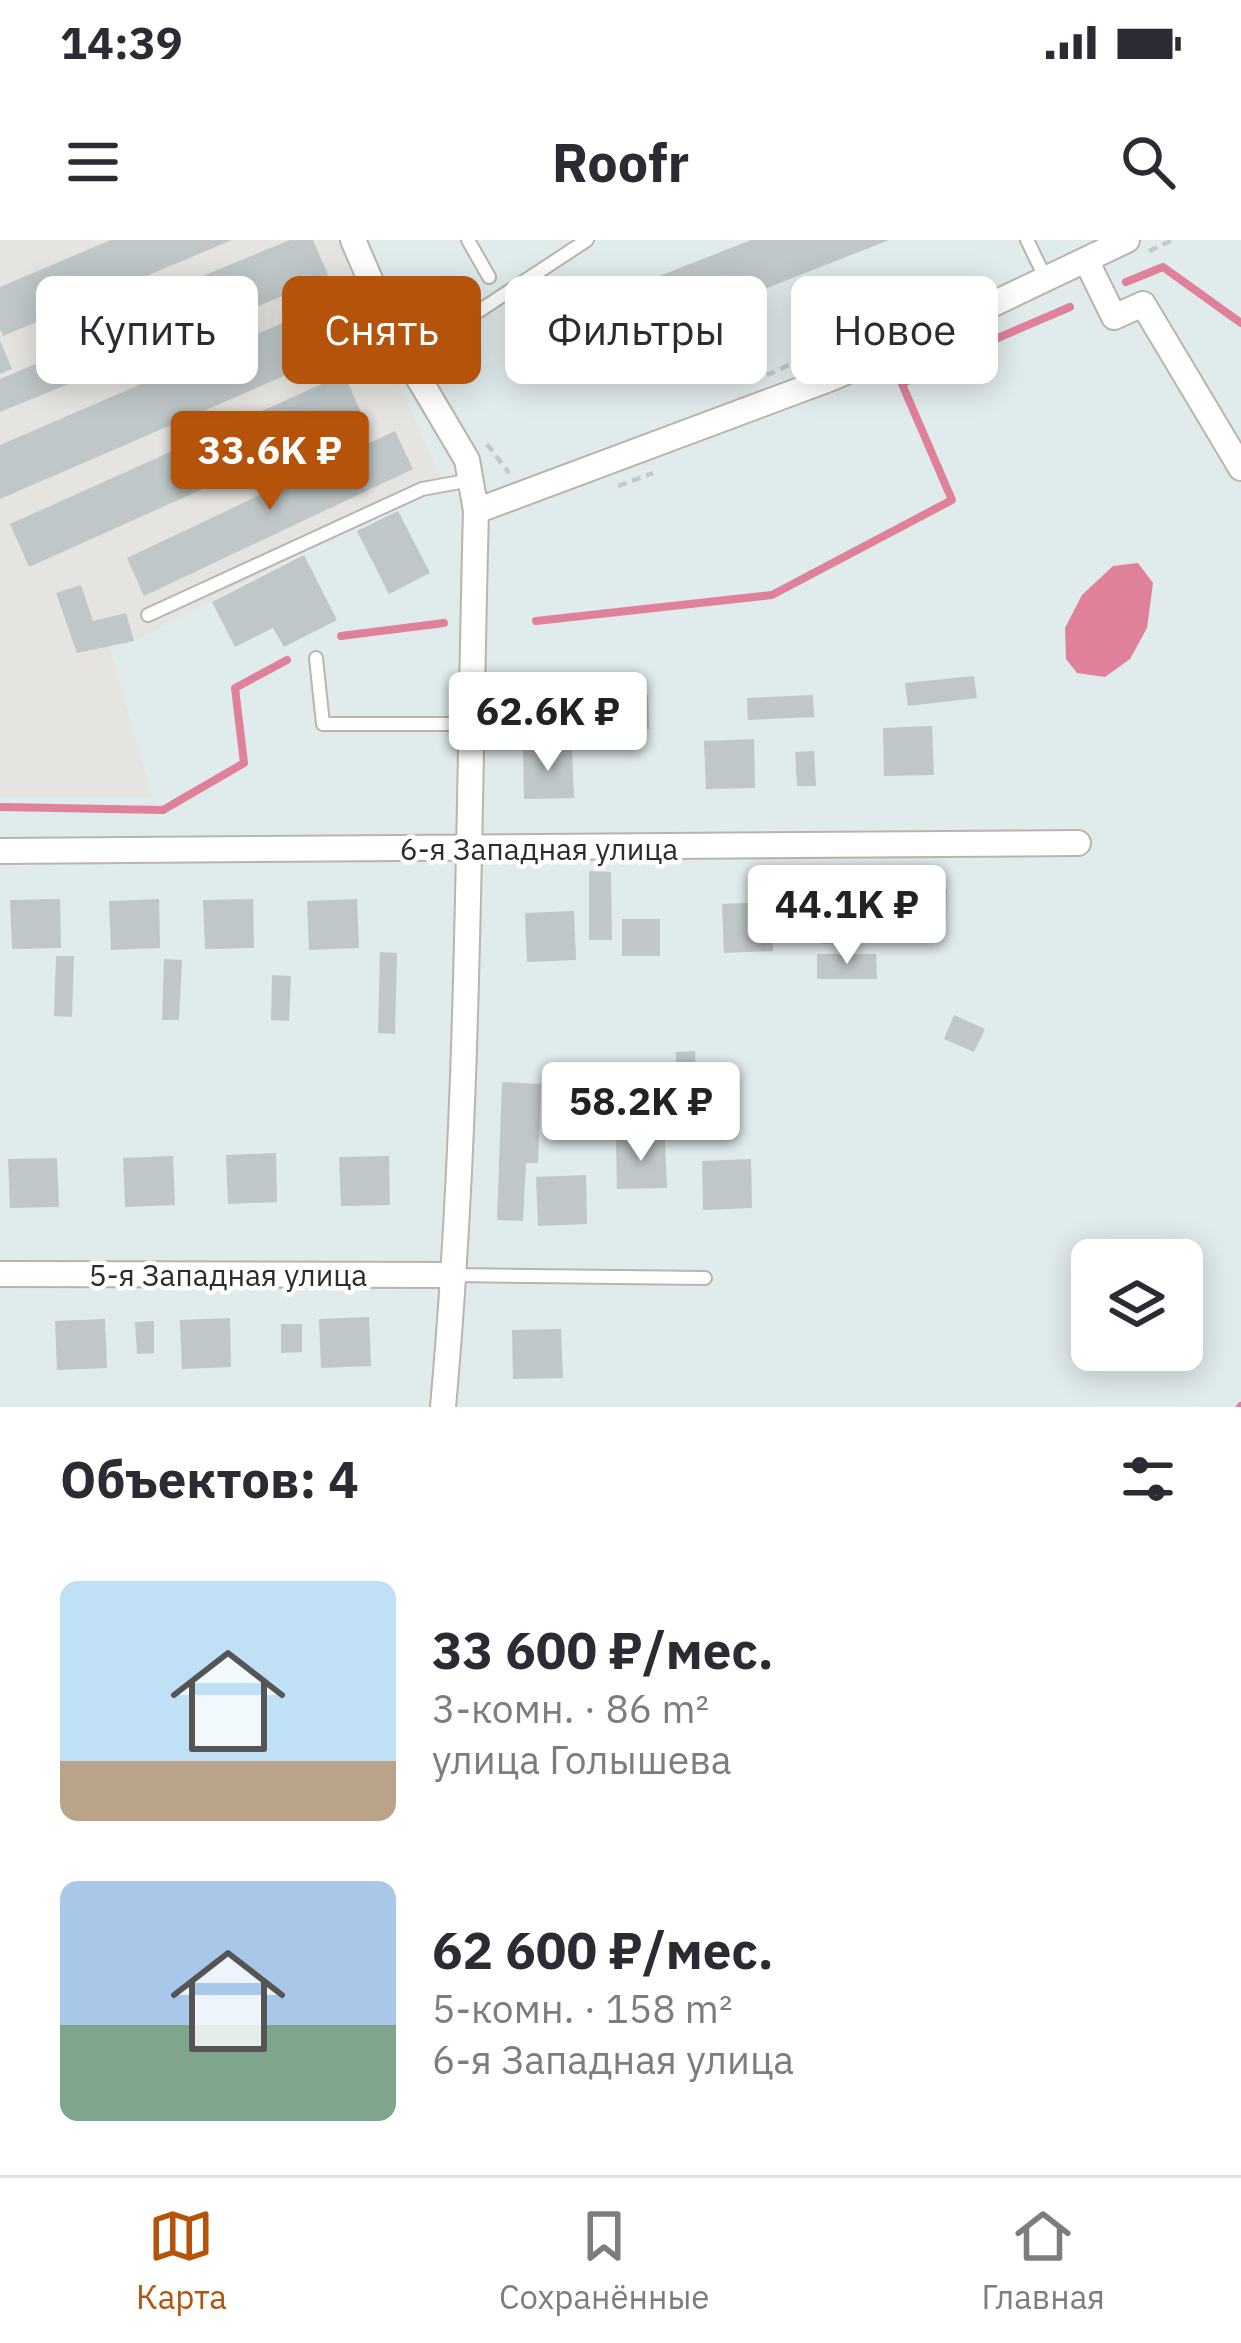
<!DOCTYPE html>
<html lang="ru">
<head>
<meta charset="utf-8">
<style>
  :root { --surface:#fff; --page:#f2f2f3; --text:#2b2b33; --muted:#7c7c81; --line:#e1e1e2; --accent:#b45309 }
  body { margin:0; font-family:"IBM Plex Sans",sans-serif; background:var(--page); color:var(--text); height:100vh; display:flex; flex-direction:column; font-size:45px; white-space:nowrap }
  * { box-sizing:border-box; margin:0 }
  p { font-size:39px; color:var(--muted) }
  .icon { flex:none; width:66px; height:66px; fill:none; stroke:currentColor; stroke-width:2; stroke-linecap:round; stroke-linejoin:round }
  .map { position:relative; height:1167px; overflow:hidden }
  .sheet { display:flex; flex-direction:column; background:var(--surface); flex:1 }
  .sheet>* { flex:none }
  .top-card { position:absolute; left:36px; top:36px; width:1170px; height:108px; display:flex; gap:24px }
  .fabs { position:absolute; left:1071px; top:999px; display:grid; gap:24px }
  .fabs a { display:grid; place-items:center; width:132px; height:132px; border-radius:18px; background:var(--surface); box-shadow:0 6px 30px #0003; font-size:60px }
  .price { position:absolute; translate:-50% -102px; padding:0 27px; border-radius:12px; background:#fff; color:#222; font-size:39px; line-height:78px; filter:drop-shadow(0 3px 6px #0008) }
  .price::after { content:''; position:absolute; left:50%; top:72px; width:36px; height:27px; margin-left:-18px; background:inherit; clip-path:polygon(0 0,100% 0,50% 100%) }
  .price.active { background:var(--accent); color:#fff }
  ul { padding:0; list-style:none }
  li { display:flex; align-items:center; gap:36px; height:300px; padding:0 60px }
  li span { display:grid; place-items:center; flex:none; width:336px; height:240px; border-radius:18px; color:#555 }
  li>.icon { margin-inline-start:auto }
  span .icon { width:144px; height:144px; fill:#fffc; stroke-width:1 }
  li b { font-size:51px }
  h2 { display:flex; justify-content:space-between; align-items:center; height:144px; padding:0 60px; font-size:51px }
  .chip { padding:0 42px; border-radius:18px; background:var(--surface); box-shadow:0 6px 30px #0003; font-size:42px; line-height:108px }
  .chip.active { background:var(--accent); color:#fff }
  .status { display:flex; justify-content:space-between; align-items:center; height:84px; padding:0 60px; background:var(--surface); direction:ltr }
  .status svg { height:33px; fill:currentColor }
  header { display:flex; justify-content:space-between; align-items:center; height:156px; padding:0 60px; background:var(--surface); font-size:54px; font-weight:800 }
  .tab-bar { display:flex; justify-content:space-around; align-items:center; height:168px; border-top:3px solid var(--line); background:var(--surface); font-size:33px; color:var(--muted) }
  .tab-bar a { display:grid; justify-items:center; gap:6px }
  .tab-bar .active { color:var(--accent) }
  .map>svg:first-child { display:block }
</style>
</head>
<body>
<div class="status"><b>14:39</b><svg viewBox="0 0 49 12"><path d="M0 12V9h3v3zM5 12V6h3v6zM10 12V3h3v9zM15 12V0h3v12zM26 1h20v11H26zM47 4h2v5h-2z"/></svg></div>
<header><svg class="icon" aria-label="menu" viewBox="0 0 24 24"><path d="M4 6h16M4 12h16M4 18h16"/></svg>Roofr<svg class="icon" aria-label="search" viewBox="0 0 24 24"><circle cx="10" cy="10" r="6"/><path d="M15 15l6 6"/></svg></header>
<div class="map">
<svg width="1241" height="1167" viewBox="0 0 1241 1167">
  <rect width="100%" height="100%" fill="#e0ebec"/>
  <!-- industrial -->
  <path fill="#e5e4e0" d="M 0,0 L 339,0 L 373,88 L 442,239 L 134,401 L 109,406 L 152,557 L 0,557 Z"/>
  <!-- water -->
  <path fill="#e0819a" d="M 1138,323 L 1153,343 L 1147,388 L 1130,419 L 1105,437 L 1077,433 L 1066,419 L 1065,388 L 1082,355 L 1113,326 Z"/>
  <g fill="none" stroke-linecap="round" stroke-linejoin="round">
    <!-- stream -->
    <path stroke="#e0819a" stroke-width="8" d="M 1126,42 L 1163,27 L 1241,83
      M 972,109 L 1070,67
      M 536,381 L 772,355 L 952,260 L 902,144 L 918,135
      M 341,396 L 444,383
      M 0,567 L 163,570 L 244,523 L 235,448 L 287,420
      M 1240,1167 L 1241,1166"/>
  </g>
  <!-- building -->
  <path fill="#bfc7c8" d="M 111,0 L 232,0 L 3,96 L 0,89 L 0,47 Z
    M 290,0 L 313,0 L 329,37 L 0,172 L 0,139 L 50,118 L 43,102 Z
    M 751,0 L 889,0 L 574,124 L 555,77 Z
    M 338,59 L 358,104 L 0,259 L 0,205 Z
    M 0,100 L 12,129 L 0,134 Z
    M 344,134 L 363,177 L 29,327 L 10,284 Z
    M 395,191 L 413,229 L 144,356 L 127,318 Z
    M 398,271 L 430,333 L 389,354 L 357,291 Z
    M 304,315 L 337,380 L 284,407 L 273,388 L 235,407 L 212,362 Z
    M 81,345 L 93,381 L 126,373 L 134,401 L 77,413 L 56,353 Z
    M 974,436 L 977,458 L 908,466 L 905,443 Z
    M 648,455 L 649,489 L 606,491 L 605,457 Z
    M 813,455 L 814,477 L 748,480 L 747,458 Z
    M 932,486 L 934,535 L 884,536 L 883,488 Z
    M 754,499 L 755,548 L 706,549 L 704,501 Z
    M 572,509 L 574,558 L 524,559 L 523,510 Z
    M 814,511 L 816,546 L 797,546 L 795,512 Z
    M 589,631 L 611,632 L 612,700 L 589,700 Z
    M 904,647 L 947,649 L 946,682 L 902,680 Z
    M 870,653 L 871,702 L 822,704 L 820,654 Z
    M 60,659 L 61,708 L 12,709 L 10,660 Z
    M 159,659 L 160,708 L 111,710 L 109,661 Z
    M 253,659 L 254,708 L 205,709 L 203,660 Z
    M 357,659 L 359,708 L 309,710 L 307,661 Z
    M 771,662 L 773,711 L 724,713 L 722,664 Z
    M 574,671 L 576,720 L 527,722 L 525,673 Z
    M 622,679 L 660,679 L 660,716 L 622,716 Z
    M 380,712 L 397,713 L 395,794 L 378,793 Z
    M 817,714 L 876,714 L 877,739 L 817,739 Z
    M 56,716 L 74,716 L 72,777 L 54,776 Z
    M 164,719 L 182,720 L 179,780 L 162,780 Z
    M 272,735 L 291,736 L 289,781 L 271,780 Z
    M 954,775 L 985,789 L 974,812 L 944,799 Z
    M 695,811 L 697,889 L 677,889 L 676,812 Z
    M 502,842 L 541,844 L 538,923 L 526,923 L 523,981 L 497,980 Z
    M 665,898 L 667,948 L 617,949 L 616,900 Z
    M 276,913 L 277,962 L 228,964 L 226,915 Z
    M 173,916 L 175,965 L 125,967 L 123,918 Z
    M 389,916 L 390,965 L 341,966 L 339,917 Z
    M 57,918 L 59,967 L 10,968 L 8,919 Z
    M 751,919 L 752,968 L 703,970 L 702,921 Z
    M 586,935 L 587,984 L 538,986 L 536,937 Z
    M 369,1077 L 371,1126 L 321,1128 L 319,1079 Z
    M 230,1078 L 231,1127 L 182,1129 L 180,1080 Z
    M 105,1079 L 107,1128 L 57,1130 L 55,1081 Z
    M 154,1081 L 154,1113 L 137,1114 L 135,1082 Z
    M 281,1084 L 302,1084 L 302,1112 L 281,1113 Z
    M 561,1089 L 563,1138 L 513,1139 L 512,1090 Z"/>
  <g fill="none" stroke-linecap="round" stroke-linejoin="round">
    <defs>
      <path id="lane" d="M 468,0 L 489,37
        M 1027,0 L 1046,39
        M 412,126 L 476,73 L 587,0
        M 148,375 L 422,249 L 471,240
        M 316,418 L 323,484 L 472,484
        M 455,1035 L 705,1038"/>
      <path id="street" d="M 353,0 L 396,100 L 467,220 L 476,271 C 468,570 470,869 443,1167
        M 1086,20 L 1114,77 L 1143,64 L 1241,228
        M 476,271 L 832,138 L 922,98 L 1127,0
        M 0,611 L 1078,603
        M 0,1034 L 455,1035"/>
    </defs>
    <!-- lane casing -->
    <use href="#lane" stroke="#bab3b0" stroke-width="16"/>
    <!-- street casing -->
    <use href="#street" stroke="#bab3b0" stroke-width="28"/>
    <!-- path -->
    <path stroke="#c8c8c8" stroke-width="4.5" stroke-dasharray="9 6" stroke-linecap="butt" d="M 1149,11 L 1173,0
      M 753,141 L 819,112 L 837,108
      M 487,204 L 509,233
      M 618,246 L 653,233"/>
    <!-- lane -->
    <use href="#lane" stroke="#fff" stroke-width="12"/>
    <!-- street -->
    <use href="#street" stroke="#fff" stroke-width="24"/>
  </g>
  <g text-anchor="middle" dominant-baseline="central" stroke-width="9" stroke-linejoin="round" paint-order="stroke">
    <!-- street labels -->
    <g font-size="30" fill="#2c2c2c" stroke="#fff">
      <text x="539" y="608">6-я Западная улица</text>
      <text x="228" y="1034">5-я Западная улица</text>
    </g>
  </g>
</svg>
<div class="fabs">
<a><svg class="icon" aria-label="layers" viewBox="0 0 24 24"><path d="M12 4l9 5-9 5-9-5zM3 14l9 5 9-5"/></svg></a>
</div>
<b class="price active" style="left:270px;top:273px">33.6K ₽</b>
<b class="price" style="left:548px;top:534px">62.6K ₽</b>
<b class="price" style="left:847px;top:727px">44.1K ₽</b>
<b class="price" style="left:641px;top:924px">58.2K ₽</b>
<div class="top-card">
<a class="chip">Купить</a>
<a class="chip active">Снять</a>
<a class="chip">Фильтры</a>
<a class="chip">Новое</a>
</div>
</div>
<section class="sheet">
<h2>Объектов: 4<svg class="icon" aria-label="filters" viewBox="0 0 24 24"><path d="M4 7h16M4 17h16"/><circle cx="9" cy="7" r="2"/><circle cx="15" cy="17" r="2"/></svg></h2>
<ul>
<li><span style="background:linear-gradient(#bfe0f5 75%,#b9a48a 0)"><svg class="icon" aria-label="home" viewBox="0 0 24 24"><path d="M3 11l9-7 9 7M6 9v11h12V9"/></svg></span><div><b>33 600 ₽/мес.</b><p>3-комн. · 86 m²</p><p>улица Голышева</p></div></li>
<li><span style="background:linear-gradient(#a9c7e8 60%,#7fa58c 0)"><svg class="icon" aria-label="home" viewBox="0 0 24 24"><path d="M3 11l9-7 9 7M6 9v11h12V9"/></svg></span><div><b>62 600 ₽/мес.</b><p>5-комн. · 158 m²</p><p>6-я Западная улица</p></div></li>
</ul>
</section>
<nav class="tab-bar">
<a class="active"><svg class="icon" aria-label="map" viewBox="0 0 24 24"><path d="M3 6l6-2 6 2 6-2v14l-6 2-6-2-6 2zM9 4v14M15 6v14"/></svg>Карта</a>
<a><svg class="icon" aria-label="saved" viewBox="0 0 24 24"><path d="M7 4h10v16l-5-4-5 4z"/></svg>Сохранённые</a>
<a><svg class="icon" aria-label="home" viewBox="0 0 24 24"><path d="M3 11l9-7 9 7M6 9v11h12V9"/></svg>Главная</a>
</nav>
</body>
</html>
